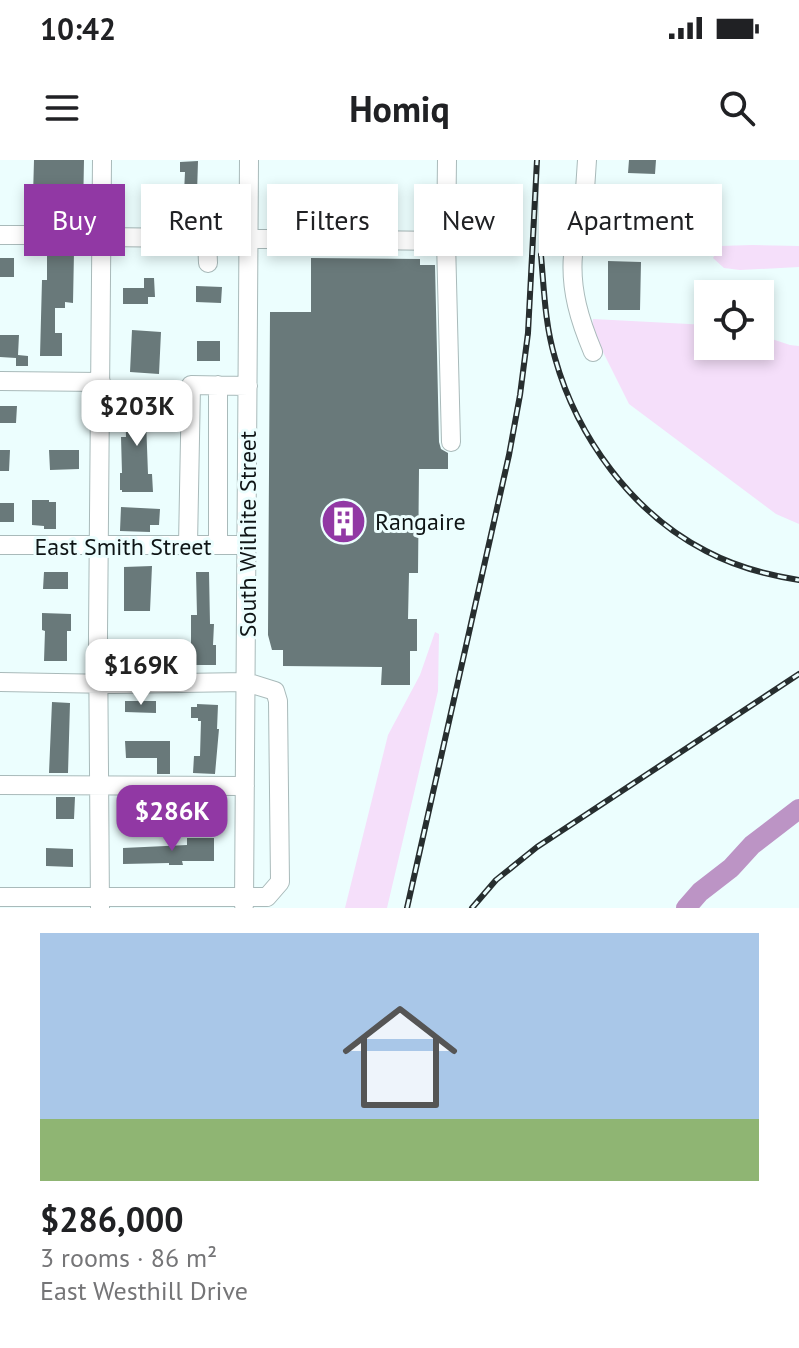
<!DOCTYPE html>
<html lang="en">
<head>
<meta charset="utf-8">
<style>
  :root { --surface:#fff; --page:#f2f2f2; --text:#202124; --muted:#757577; --accent:#9138a4 }
  body { margin:0; font-family:"PT Sans",sans-serif; background:var(--page); color:var(--text); height:100vh; display:flex; flex-direction:column; font-size:30px; white-space:nowrap }
  * { box-sizing:border-box; margin:0 }
  p { font-size:26px; color:var(--muted) }
  .icon { flex:none; width:44px; height:44px; fill:none; stroke:currentColor; stroke-width:2; stroke-linecap:round; stroke-linejoin:round }
  .map { position:relative; height:748px; overflow:hidden }
  .sheet { display:flex; flex-direction:column; background:var(--surface); flex:1 }
  .sheet>* { flex:none }
  .banner { position:absolute; left:24px; top:24px; width:752px; height:72px; display:flex; gap:16px }
  .buttons { position:absolute; left:694px; top:120px; display:grid; gap:16px }
  .buttons a { display:grid; place-items:center; width:80px; height:80px; border-radius:0px; background:var(--surface); box-shadow:0 4px 12px #0003; font-size:40px }
  .price { position:absolute; translate:-50% -68px; padding:0 18px; border-radius:16px; background:#fff; color:#222; font-size:26px; line-height:52px; filter:drop-shadow(0 2px 4px #0008) }
  .price::after { content:''; position:absolute; left:50%; top:48px; width:24px; height:18px; margin-left:-12px; background:inherit; clip-path:polygon(0 0,100% 0,50% 100%) }
  .price.current { background:var(--accent); color:#fff }
  ul { padding:0; list-style:none }
  li { display:grid; align-content:center; gap:16px; height:424px; padding:0 40px }
  li span { display:grid; place-items:center; height:248px; border-radius:0px; color:#555 }
  li>.icon { margin-inline-start:auto }
  span .icon { width:144px; height:144px; fill:#fffc; stroke-width:1 }
  li b { font-size:34px }
  .pill { padding:0 28px; border-radius:0px; background:var(--surface); box-shadow:0 4px 12px #0003; font-size:28px; line-height:72px }
  .pill.current { background:var(--accent); color:#fff }
  .status { display:flex; justify-content:space-between; align-items:center; height:56px; padding:0 40px; background:var(--surface); direction:ltr }
  .status svg { height:22px; fill:currentColor }
  header { display:flex; justify-content:space-between; align-items:center; height:104px; padding:0 40px; background:var(--surface); font-size:36px; font-weight:800 }
  .map>svg:first-child { display:block }
</style>
</head>
<body>
<div class="status"><b>10:42</b><svg viewBox="0 0 49 12"><path d="M0 12V9h3v3zM5 12V6h3v6zM10 12V3h3v9zM15 12V0h3v12zM26 1h20v11H26zM47 4h2v5h-2z"/></svg></div>
<header><svg class="icon" aria-label="menu" viewBox="0 0 24 24"><path d="M4 6h16M4 12h16M4 18h16"/></svg>Homiq<svg class="icon" aria-label="search" viewBox="0 0 24 24"><circle cx="10" cy="10" r="6"/><path d="M15 15l6 6"/></svg></header>
<div class="map">
<svg width="799" height="748" viewBox="0 0 799 748">
  <rect width="100%" height="100%" fill="#ecfefe"/>
  <!-- green -->
  <path fill="#f5dffa" d="M 752,85 L 799,86 L 799,107 L 740,110 L 724,108 L 713,98 L 720,86 Z
    M 593,159 L 708,165 L 708,186 L 760,186 L 760,175 L 790,185 L 799,186 L 799,364 L 776,354 L 629,244 L 599,184 L 592,167 Z
    M 435,472 L 439,474 L 438,531 L 387,748 L 345,748 L 388,575 L 420,515 Z"/>
  <g fill="none" stroke-linecap="round" stroke-linejoin="round">
    <!-- river -->
    <path stroke="#bc94c5" stroke-width="20" d="M 686,748 L 700,732 L 731,708 L 752,685 L 799,649"/>
  </g>
  <!-- building -->
  <path fill="#69797a" d="M 34,0 L 84,0 L 83,52 L 40,51 L 40,37 L 33,36 Z
    M 629,0 L 656,0 L 655,14 L 628,13 Z
    M 198,1 L 197,33 L 184,33 L 185,12 L 180,12 L 180,2 Z
    M 196,37 L 221,38 L 220,54 L 195,51 Z
    M 53,92 L 74,92 L 73,143 L 65,142 L 65,148 L 55,148 L 55,173 L 62,173 L 62,196 L 40,196 L 42,120 L 47,120 L 47,95 L 53,96 Z
    M 0,98 L 14,98 L 14,117 L 0,117 Z
    M 311,98 L 420,99 L 420,105 L 435,105 L 439,282 L 441,289 L 448,293 L 448,309 L 419,309 L 418,413 L 409,413 L 408,459 L 417,459 L 417,491 L 410,491 L 410,525 L 381,525 L 382,507 L 283,506 L 283,490 L 272,490 L 268,475 L 270,152 L 311,152 Z
    M 608,101 L 641,102 L 640,150 L 608,150 Z
    M 144,118 L 154,118 L 155,137 L 148,137 L 148,144 L 123,144 L 123,128 L 144,128 Z
    M 196,126 L 222,127 L 221,143 L 196,142 Z
    M 132,170 L 161,172 L 159,214 L 130,212 Z
    M 0,175 L 19,175 L 18,195 L 28,196 L 28,206 L 16,206 L 16,198 L 0,197 Z
    M 197,181 L 220,181 L 220,201 L 197,201 Z
    M 145,240 L 156,240 L 156,260 L 146,260 L 148,314 L 152,314 L 153,332 L 122,332 L 122,330 L 120,330 L 120,313 L 122,313 L 121,277 L 126,277 L 125,243 L 145,243 Z
    M 0,246 L 17,246 L 16,263 L 0,263 Z
    M 0,290 L 10,290 L 9,311 L 0,311 Z
    M 49,290 L 79,290 L 79,309 L 50,310 Z
    M 32,340 L 49,340 L 49,342 L 56,342 L 56,369 L 44,369 L 44,366 L 32,365 Z
    M 0,343 L 14,343 L 14,362 L 0,362 Z
    M 121,347 L 160,349 L 159,365 L 150,365 L 150,372 L 120,371 Z
    M 152,406 L 150,451 L 124,451 L 124,407 Z
    M 44,412 L 68,412 L 68,429 L 43,429 Z
    M 196,412 L 209,412 L 210,464 L 214,464 L 213,485 L 216,485 L 216,505 L 191,505 L 191,455 L 197,455 Z
    M 42,453 L 71,454 L 71,471 L 67,471 L 67,501 L 44,501 L 45,471 L 42,470 Z
    M 132,483 L 155,484 L 154,492 L 174,493 L 174,509 L 132,507 Z
    M 125,541 L 156,541 L 156,553 L 125,552 Z
    M 52,542 L 70,543 L 68,613 L 49,613 Z
    M 197,544 L 218,545 L 217,569 L 219,569 L 215,614 L 193,613 L 194,596 L 200,596 L 201,561 L 198,561 L 198,558 L 191,558 L 191,547 L 197,547 Z
    M 125,581 L 170,581 L 170,614 L 157,614 L 157,598 L 126,598 Z
    M 56,637 L 75,637 L 74,659 L 56,659 Z
    M 131,638 L 154,639 L 154,654 L 130,654 Z
    M 187,678 L 214,678 L 214,701 L 182,701 L 183,705 L 169,705 L 169,703 L 123,704 L 123,688 L 187,685 Z
    M 46,688 L 73,689 L 73,707 L 46,706 Z"/>
  <g fill="none" stroke-linecap="round" stroke-linejoin="round">
    <defs>
      <path id="minor" d="M 447,0 L 446,81 L 451,282
        M 587,0 L 583,60 C 582,69 578,69 575,76 C 572,81 573,89 573,95 C 570,130 580,161 593,192
        M 0,75 L 102,75
        M 102,77 L 446,81
        M 207,78 L 208,103
        M 0,221 L 101,222
        M 0,385 L 247,385
        M 188,385 L 191,225 L 248,226
        M 218,385 L 218,225
        M 0,522 L 113,524 L 246,522 L 275,531 L 278,541 L 280,722 L 267,737 L 0,737
        M 0,625 L 245,626
        M 244,745 L 249,0
        M 100,748 L 98,474 L 102,0"/>
    </defs>
    <!-- minor casing -->
    <use href="#minor" stroke="#a9baba" stroke-width="20"/>
    <!-- minor -->
    <use href="#minor" stroke="#fff" stroke-width="18"/>
    <defs>
      <path id="rail" d="M 541,95 C 544,129 545,165 555,198 C 577,277 632,353 706,391 C 734,406 767,415 799,420
        M 407,748 L 509,295 L 520,235 L 528,173 L 537,0
        M 472,748 L 496,720 L 537,687 L 799,514"/>
    </defs>
    <!-- rail casing -->
    <use href="#rail" stroke="#272e2f" stroke-width="6"/>
    <!-- rail -->
    <use href="#rail" stroke="#ecfefe" stroke-width="3" stroke-dasharray="9" stroke-linecap="butt"/>
  </g>
  <!-- icons -->
  <defs>
    <symbol id="building-disc" viewBox="-11 -11 22 22"><circle r="9.5" fill="#9138a4" stroke="#ecfefe"/><path d="M-4-6H4V6H1V3H-1V6H-4ZM-2.5-4.3h1.7v1.8h-1.7ZM.8-4.3h1.7v1.8H.8ZM-2.5-1h1.7V.8h-1.7ZM.8-1h1.7V.8H.8Z" fill="#fff"/></symbol>
  </defs>
  <g fill-rule="evenodd">
    <use href="#building-disc" x="318" y="336" width="51" height="51"/>
  </g>
  <g text-anchor="middle" dominant-baseline="central" stroke-width="6" stroke-linejoin="round" paint-order="stroke">
    <!-- poi labels -->
    <g font-size="24" fill="#0f1516" stroke="#ecfefe" text-anchor="start">
      <text x="375" y="361">Rangaire</text>
    </g>
    <!-- street labels -->
    <g font-size="24" fill="#0f1516" stroke="#ecfefe">
      <text transform="translate(247 374) rotate(-90)">South Wilhite Street</text>
      <text x="123" y="386">East Smith Street</text>
    </g>
  </g>
</svg>
<div class="buttons">
<a><svg class="icon" aria-label="locate" viewBox="0 0 24 24"><circle cx="12" cy="12" r="6"/><path d="M12 2v4M12 18v4M2 12h4M18 12h4"/></svg></a>
</div>
<b class="price" style="left:137px;top:288px">$203K</b>
<b class="price" style="left:141px;top:547px">$169K</b>
<b class="price current" style="left:172px;top:693px">$286K</b>
<div class="banner">
<a class="pill current">Buy</a>
<a class="pill">Rent</a>
<a class="pill">Filters</a>
<a class="pill">New</a>
<a class="pill">Apartment</a>
</div>
</div>
<section class="sheet">
<ul>
<li><span style="background:linear-gradient(#a9c7e8 75%,#8fb573 0)"><svg class="icon" aria-label="home" viewBox="0 0 24 24"><path d="M3 11l9-7 9 7M6 9v11h12V9"/></svg></span><div><b>$286,000</b><p>3 rooms · 86 m²</p><p>East Westhill Drive</p></div></li>
</ul>
</section>
</body>
</html>
